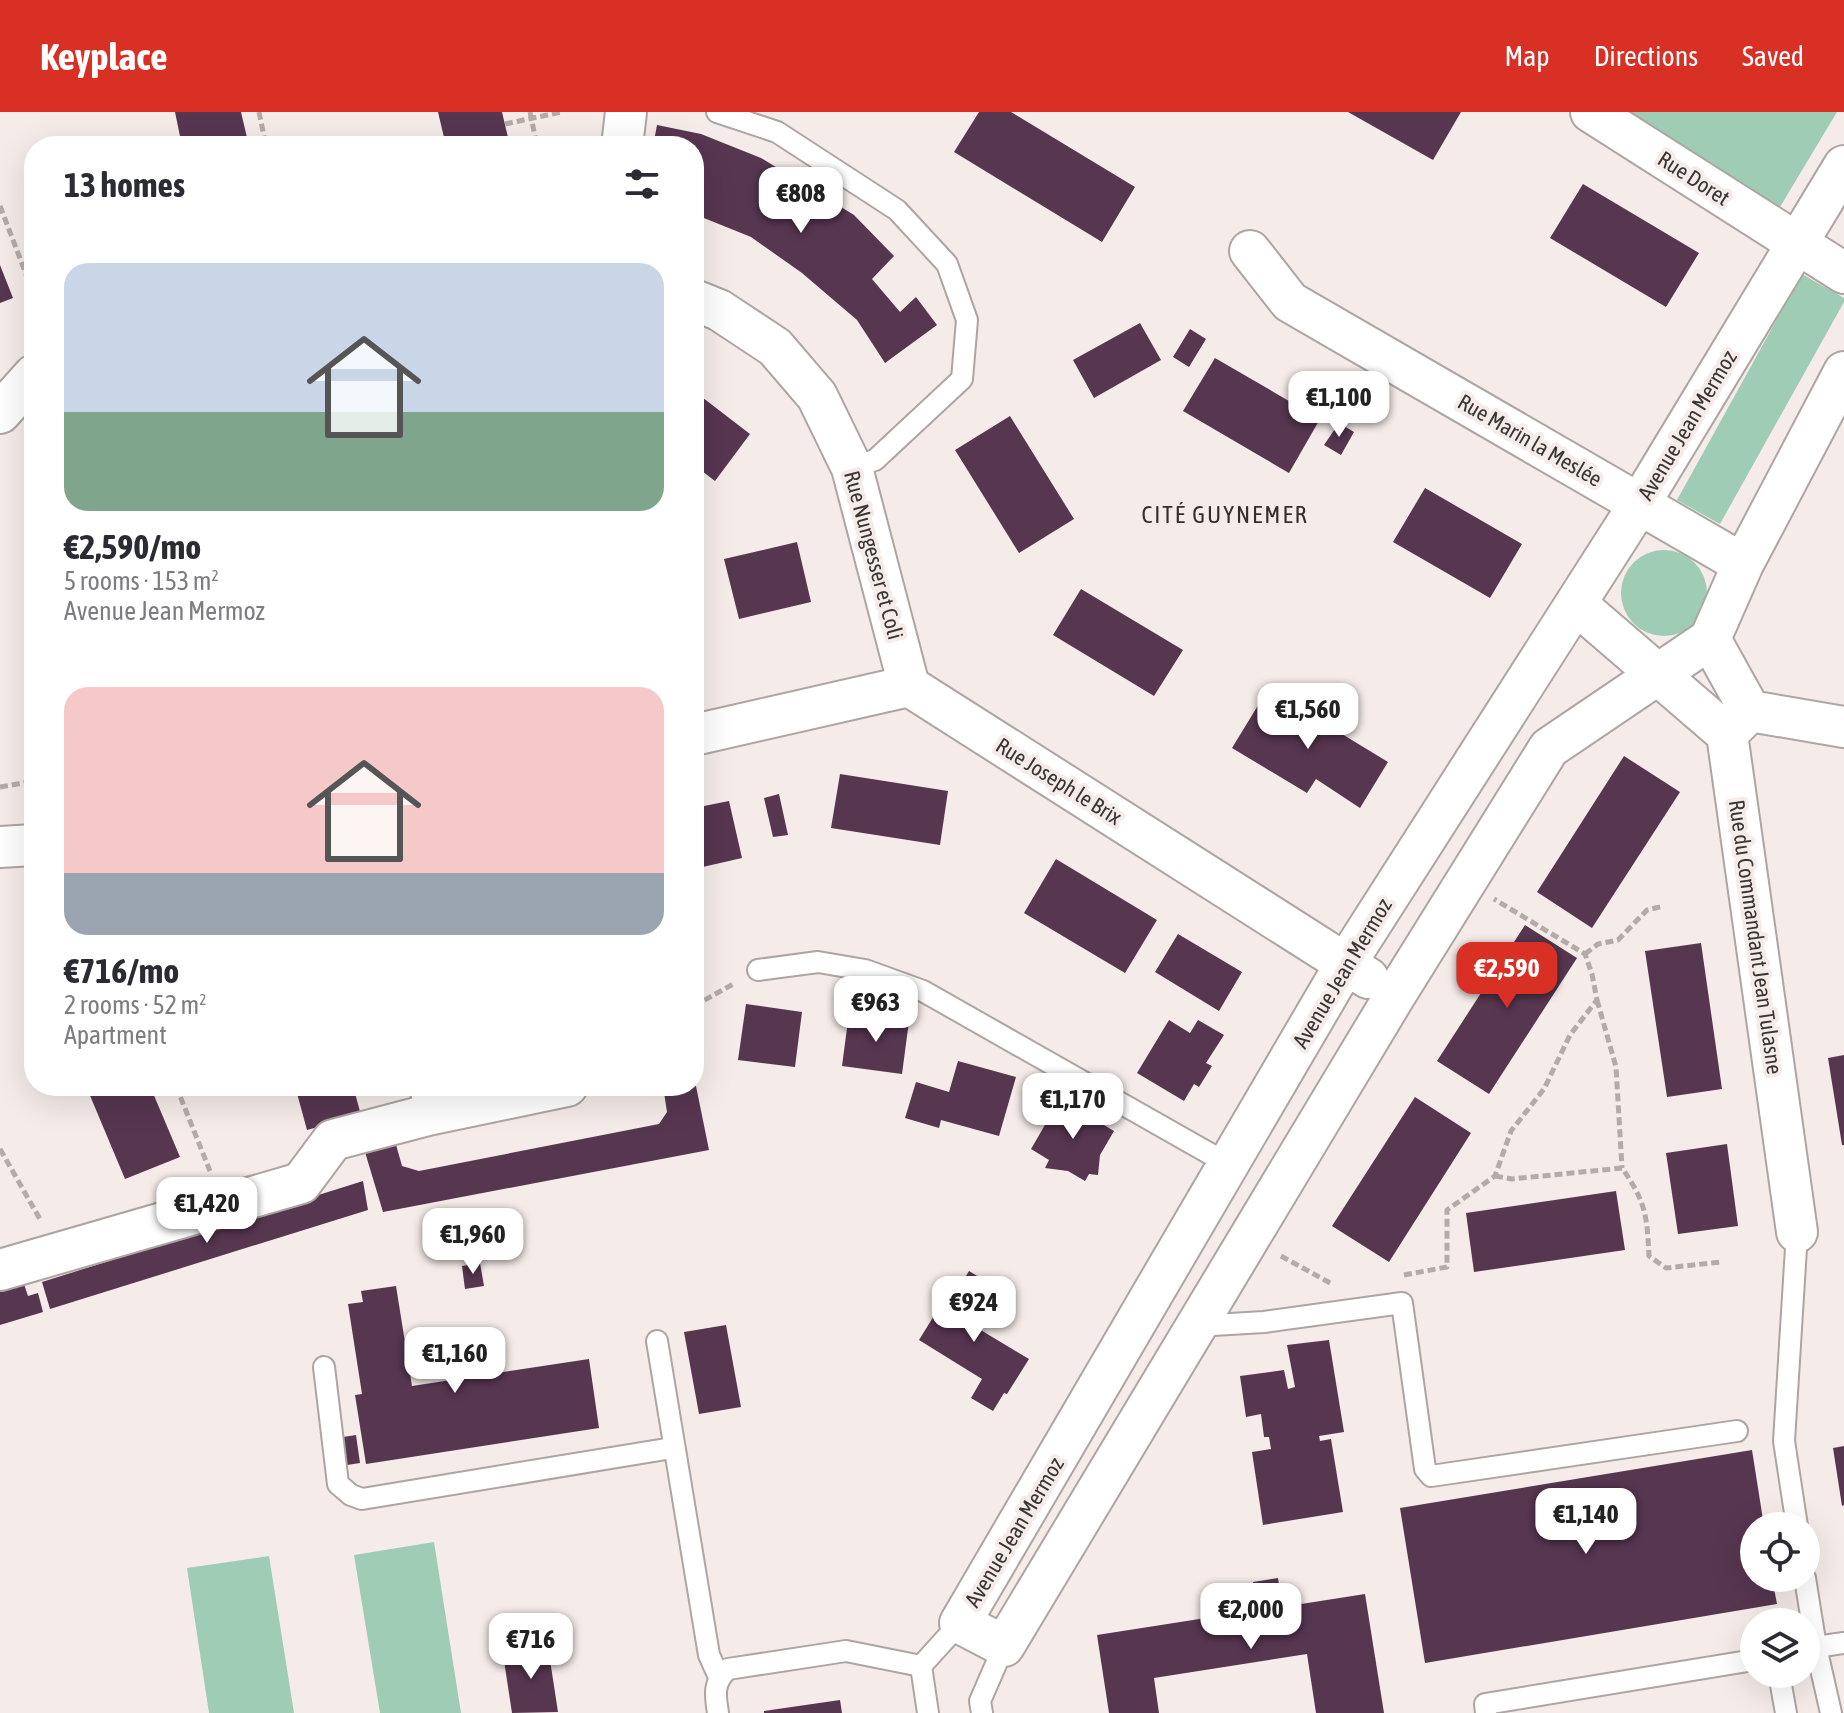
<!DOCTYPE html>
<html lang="en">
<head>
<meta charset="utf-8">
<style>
  :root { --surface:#fff; --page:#f2f2f3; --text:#2b2b33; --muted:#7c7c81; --accent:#d93025 }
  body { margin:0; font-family:"Asap Condensed",sans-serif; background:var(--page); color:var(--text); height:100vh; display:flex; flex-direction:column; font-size:30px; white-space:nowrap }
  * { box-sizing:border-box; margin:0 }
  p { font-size:26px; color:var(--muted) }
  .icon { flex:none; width:44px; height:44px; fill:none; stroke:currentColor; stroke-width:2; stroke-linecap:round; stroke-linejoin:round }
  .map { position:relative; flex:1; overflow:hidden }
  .side { position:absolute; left:24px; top:24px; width:680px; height:960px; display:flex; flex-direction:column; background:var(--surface); border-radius:32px; box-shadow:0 8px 32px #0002 }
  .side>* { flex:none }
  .buttons { position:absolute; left:1740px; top:1400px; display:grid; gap:16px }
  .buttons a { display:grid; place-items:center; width:80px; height:80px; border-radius:50%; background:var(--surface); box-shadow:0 8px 32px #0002; font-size:40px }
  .price { position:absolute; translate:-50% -68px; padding:0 18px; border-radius:16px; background:#fff; color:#222; font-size:26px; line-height:52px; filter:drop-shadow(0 2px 4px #0008) }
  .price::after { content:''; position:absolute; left:50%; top:48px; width:24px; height:18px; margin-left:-12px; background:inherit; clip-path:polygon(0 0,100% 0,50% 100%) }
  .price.on { background:var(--accent); color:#fff }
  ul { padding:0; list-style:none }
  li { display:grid; align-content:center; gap:16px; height:424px; padding:0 40px }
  li span { display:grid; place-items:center; height:248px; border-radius:24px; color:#555 }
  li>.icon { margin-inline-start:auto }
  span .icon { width:144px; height:144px; fill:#fffc; stroke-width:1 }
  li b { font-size:34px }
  h2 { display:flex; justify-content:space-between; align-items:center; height:96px; padding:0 40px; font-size:34px }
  header { display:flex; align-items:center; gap:48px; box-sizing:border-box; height:112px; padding:0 40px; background:var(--accent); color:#fff }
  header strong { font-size:38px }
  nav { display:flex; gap:44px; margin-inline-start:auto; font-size:28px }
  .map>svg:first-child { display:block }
</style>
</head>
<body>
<header>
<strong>Keyplace</strong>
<nav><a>Map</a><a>Directions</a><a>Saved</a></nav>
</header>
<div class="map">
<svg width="1844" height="1601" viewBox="0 0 1844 1601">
  <rect width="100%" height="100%" fill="#f5ece9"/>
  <!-- green -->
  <path fill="#9eccb5" d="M 1615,0 L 1837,0 L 1780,95 L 1768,92 Z
    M 1802,162 L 1844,186 L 1844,190 L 1720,412 L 1677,388 Z
    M1621 481a43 43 0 1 1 86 0a43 43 0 1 1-86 0Z
    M 434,1430 L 461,1601 L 380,1601 L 354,1443 Z
    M 269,1444 L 294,1601 L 209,1601 L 187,1456 Z"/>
  <!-- building -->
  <path fill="#573650" d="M 175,0 L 241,0 L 249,34 L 182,34 Z
    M 438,0 L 502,0 L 510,34 L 446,34 Z
    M 979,0 L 1011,0 L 1135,75 L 1102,130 L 954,40 Z
    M 1348,0 L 1461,0 L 1433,48 Z
    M 657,13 L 701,22 L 761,46 L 854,103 L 894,144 L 872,167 L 900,200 L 916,185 L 937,213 L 885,251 L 857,208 L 802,161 L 751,125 L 694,102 L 694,34 L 653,34 Z
    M 1583,72 L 1699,141 L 1666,195 L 1550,126 Z
    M 0,153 L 13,186 L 0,191 Z
    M 1140,211 L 1161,248 L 1094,286 L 1073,248 Z
    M 1190,217 L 1206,227 L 1189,255 L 1173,245 Z
    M 1215,246 L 1320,307 L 1289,361 L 1183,299 Z
    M 694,279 L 750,322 L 715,369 L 694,353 Z
    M 1010,304 L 1074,407 L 1019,441 L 955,338 Z
    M 1339,311 L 1354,320 L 1341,343 L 1324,333 Z
    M 1425,376 L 1522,432 L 1490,486 L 1393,430 Z
    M 797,430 L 811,490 L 739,507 L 724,447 Z
    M 1081,477 L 1183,538 L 1154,584 L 1053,523 Z
    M 1268,577 L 1388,650 L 1360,696 L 1316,667 L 1307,681 L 1232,636 Z
    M 1624,644 L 1680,680 L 1592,816 L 1537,780 Z
    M 840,662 L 948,679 L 940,733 L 831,716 Z
    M 779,682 L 788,723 L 773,725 L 764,686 Z
    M 729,689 L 742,746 L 694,757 L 694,696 Z
    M 1056,747 L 1157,808 L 1125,861 L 1024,801 Z
    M 1525,813 L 1577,846 L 1489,982 L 1437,949 Z
    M 1178,822 L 1242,860 L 1219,899 L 1155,860 Z
    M 1701,831 L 1722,977 L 1667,985 L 1645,839 Z
    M 746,892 L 802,900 L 795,955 L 738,948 Z
    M 849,901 L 909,909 L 902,962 L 842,954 Z
    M 1169,908 L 1190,921 L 1198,908 L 1224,923 L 1206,951 L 1212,954 L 1199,975 L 1194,972 L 1184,989 L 1137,961 Z
    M 1844,943 L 1844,1033 L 1842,1033 L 1828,946 Z
    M 958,949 L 1016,965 L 999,1024 L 941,1008 L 939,1016 L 905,1006 L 916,970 L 949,980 Z
    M 86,974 L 150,974 L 180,1045 L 125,1067 Z
    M 295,974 L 353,974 L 361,1003 L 307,1018 Z
    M 663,974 L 696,974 L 709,1038 L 383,1100 L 362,1030 L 393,1022 L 402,1054 L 419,1059 L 659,1012 L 667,1000 Z
    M 1415,985 L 1471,1021 L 1389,1150 L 1332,1114 Z
    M 1060,987 L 1114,1019 L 1100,1043 L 1098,1063 L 1089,1062 L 1085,1069 L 1068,1059 L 1045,1056 L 1049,1048 L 1031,1037 Z
    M 1727,1032 L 1738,1114 L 1678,1122 L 1666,1041 Z
    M 363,1069 L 368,1098 L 50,1197 L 42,1170 Z
    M 1616,1079 L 1625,1138 L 1474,1160 L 1466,1101 Z
    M 480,1151 L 484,1174 L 465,1177 L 462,1154 Z
    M 969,1159 L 992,1173 L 969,1211 L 1029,1247 L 1007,1282 L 1004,1281 L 993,1299 L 971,1286 L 982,1267 L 919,1228 L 940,1194 L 946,1197 Z
    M 23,1169 L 28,1184 L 38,1181 L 43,1200 L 0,1213 L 0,1177 Z
    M 396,1174 L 412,1274 L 589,1247 L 599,1316 L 366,1352 L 355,1283 L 362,1282 L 348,1192 L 363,1190 L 361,1179 Z
    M 726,1213 L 741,1295 L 699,1302 L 684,1220 Z
    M 1329,1228 L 1344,1320 L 1319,1324 L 1320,1329 L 1331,1327 L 1343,1400 L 1263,1413 L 1252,1340 L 1271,1337 L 1269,1325 L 1264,1325 L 1261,1302 L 1246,1305 L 1240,1264 L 1284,1258 L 1288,1277 L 1295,1275 L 1287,1233 Z
    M 356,1323 L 360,1351 L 347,1353 L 343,1325 Z
    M 1844,1334 L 1844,1393 L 1842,1394 L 1833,1336 Z
    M 1752,1338 L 1764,1414 L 1754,1414 L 1754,1466 L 1772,1466 L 1777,1492 L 1425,1551 L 1400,1396 Z
    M 1278,1466 L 1282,1495 L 1365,1482 L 1384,1601 L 1316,1601 L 1307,1542 L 1154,1566 L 1159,1601 L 1109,1601 L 1097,1523 L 1257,1498 L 1253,1470 Z
    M 548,1535 L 558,1600 L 512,1601 L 503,1542 Z
    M 840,1588 L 842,1601 L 764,1601 L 764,1599 Z"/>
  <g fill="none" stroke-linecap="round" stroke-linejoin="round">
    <defs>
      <path id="service" d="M 717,0 L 777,20 L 897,98 L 947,152 L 967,208 L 962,267 L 875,348 L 852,356
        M 758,858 L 818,850 L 865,858 L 923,879 L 1228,1052
        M 419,974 L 428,1003
        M 1797,1120 L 1784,1329 L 1797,1414
        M 1196,1214 L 1264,1210 L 1402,1191 L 1425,1357 L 1431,1364 L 1737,1319
        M 657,1229 L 709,1543 L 719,1565
        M 324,1255 L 338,1372 L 351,1383 L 362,1387 L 672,1336
        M 1805,1466 L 1816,1535 L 1831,1601
        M 1816,1535 L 1844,1531
        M 921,1554 L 928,1601
        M 1779,1562 L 1786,1601
        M 718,1601 C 715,1583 713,1570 728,1557 L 846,1539 L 921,1554 L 960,1511
        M 982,1601 L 980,1589 L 1004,1534
        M 1486,1601 L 1485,1592 L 1754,1548"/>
      <path id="minor" d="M 1591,0 L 1844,161
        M 622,34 L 626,0
        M 1844,54 L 1640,391 L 1346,851 L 960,1511 L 1004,1534 L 1394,885 L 1549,636 L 1710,527 L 1743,452 L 1844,260
        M 1250,139 L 1290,190 L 1743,452
        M 694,188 L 719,198 L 775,235 L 817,284 L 852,356 L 909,574
        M 0,301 L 34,263
        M 1576,492 L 1727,622 L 1797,1120
        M 1710,527 L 1750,599
        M 1727,622 L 1750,599 L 1844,615
        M 694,623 L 909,574 L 1368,866
        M 0,735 L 34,733
        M 0,1158 L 301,1071 L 333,1028 L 428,1003 L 567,974"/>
    </defs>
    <!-- service casing -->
    <use href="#service" stroke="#ada5a2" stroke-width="24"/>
    <!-- minor casing -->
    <use href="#minor" stroke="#ada5a2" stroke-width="44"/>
    <!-- path -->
    <path stroke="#b2aba8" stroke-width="5" stroke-dasharray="8 4" stroke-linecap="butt" d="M 259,0 L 266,34
      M 530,0 L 537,34
      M 505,12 L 561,0
      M 0,94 L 34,183
      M 0,675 L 34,669
      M 1585,842 L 1598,832 L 1618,828 L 1647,798 L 1664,794
      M 1597,888 L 1616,955 L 1622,1056
      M 694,894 L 735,871
      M 176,974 L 210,1059
      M 154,982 L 172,974
      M 0,1037 L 41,1109
      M 1495,1064 L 1512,1067 L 1622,1056 C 1646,1090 1647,1104 1649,1144 L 1666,1156 L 1721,1150
      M 1281,1144 L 1332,1172
      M 1404,1163 L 1447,1155 L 1447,1098 L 1495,1064 L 1511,1019 L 1544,977 L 1570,923 L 1597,888 L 1592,862 L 1585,842 L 1494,787"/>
    <!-- service -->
    <use href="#service" stroke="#fff" stroke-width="20"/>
    <!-- minor -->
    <use href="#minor" stroke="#fff" stroke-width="40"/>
  </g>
  <g text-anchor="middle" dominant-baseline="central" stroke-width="8" stroke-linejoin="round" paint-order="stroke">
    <!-- street labels -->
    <g font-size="22" fill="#383534" stroke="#f5ece9">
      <text transform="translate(1694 66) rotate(33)">Rue Doret</text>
      <text transform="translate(1687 313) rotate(-59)">Avenue Jean Mermoz</text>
      <text transform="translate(1530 328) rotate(30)">Rue Marin la Meslée</text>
      <text transform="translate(874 443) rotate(75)">Rue Nungesser et Coli</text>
      <text transform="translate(1059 669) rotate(32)">Rue Joseph le Brix</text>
      <text transform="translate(1756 825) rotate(82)">Rue du Commandant Jean Tulasne</text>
      <text transform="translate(1342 861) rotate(-59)">Avenue Jean Mermoz</text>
      <text transform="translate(1014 1420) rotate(-59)">Avenue Jean Mermoz</text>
    </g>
    <!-- neighbourhood labels -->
    <g font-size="24" letter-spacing="2" fill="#342e2b" stroke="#f5ece9">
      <text x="1225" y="402">CITÉ GUYNEMER</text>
    </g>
  </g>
</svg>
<div class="buttons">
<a><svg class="icon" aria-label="locate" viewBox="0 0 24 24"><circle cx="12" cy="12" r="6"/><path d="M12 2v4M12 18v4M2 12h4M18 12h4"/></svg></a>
<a><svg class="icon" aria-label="layers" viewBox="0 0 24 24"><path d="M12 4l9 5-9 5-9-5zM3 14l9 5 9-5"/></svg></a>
</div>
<b class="price" style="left:801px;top:123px">€808</b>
<b class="price" style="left:1339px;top:327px">€1,100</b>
<b class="price" style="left:1308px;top:639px">€1,560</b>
<b class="price on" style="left:1507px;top:898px">€2,590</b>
<b class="price" style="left:876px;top:932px">€963</b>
<b class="price" style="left:1073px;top:1029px">€1,170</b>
<b class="price" style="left:207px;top:1133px">€1,420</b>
<b class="price" style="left:473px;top:1164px">€1,960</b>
<b class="price" style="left:974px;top:1232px">€924</b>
<b class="price" style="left:455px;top:1283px">€1,160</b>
<b class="price" style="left:1586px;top:1444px">€1,140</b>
<b class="price" style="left:1251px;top:1539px">€2,000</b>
<b class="price" style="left:531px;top:1569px">€716</b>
<section class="side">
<h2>13 homes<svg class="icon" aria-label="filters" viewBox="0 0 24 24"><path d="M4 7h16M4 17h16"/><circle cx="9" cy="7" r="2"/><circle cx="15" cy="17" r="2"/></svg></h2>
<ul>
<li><span style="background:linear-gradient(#c9d6e8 60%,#7fa58c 0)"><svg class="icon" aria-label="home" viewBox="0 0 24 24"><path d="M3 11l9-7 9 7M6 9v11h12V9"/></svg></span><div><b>€2,590/mo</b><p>5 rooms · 153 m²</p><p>Avenue Jean Mermoz</p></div></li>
<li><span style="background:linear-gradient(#f6c9c9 75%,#9aa5b1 0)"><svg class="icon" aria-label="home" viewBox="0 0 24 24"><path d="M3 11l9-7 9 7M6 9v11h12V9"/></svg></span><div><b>€716/mo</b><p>2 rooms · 52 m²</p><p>Apartment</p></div></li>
</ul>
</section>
</div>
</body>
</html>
